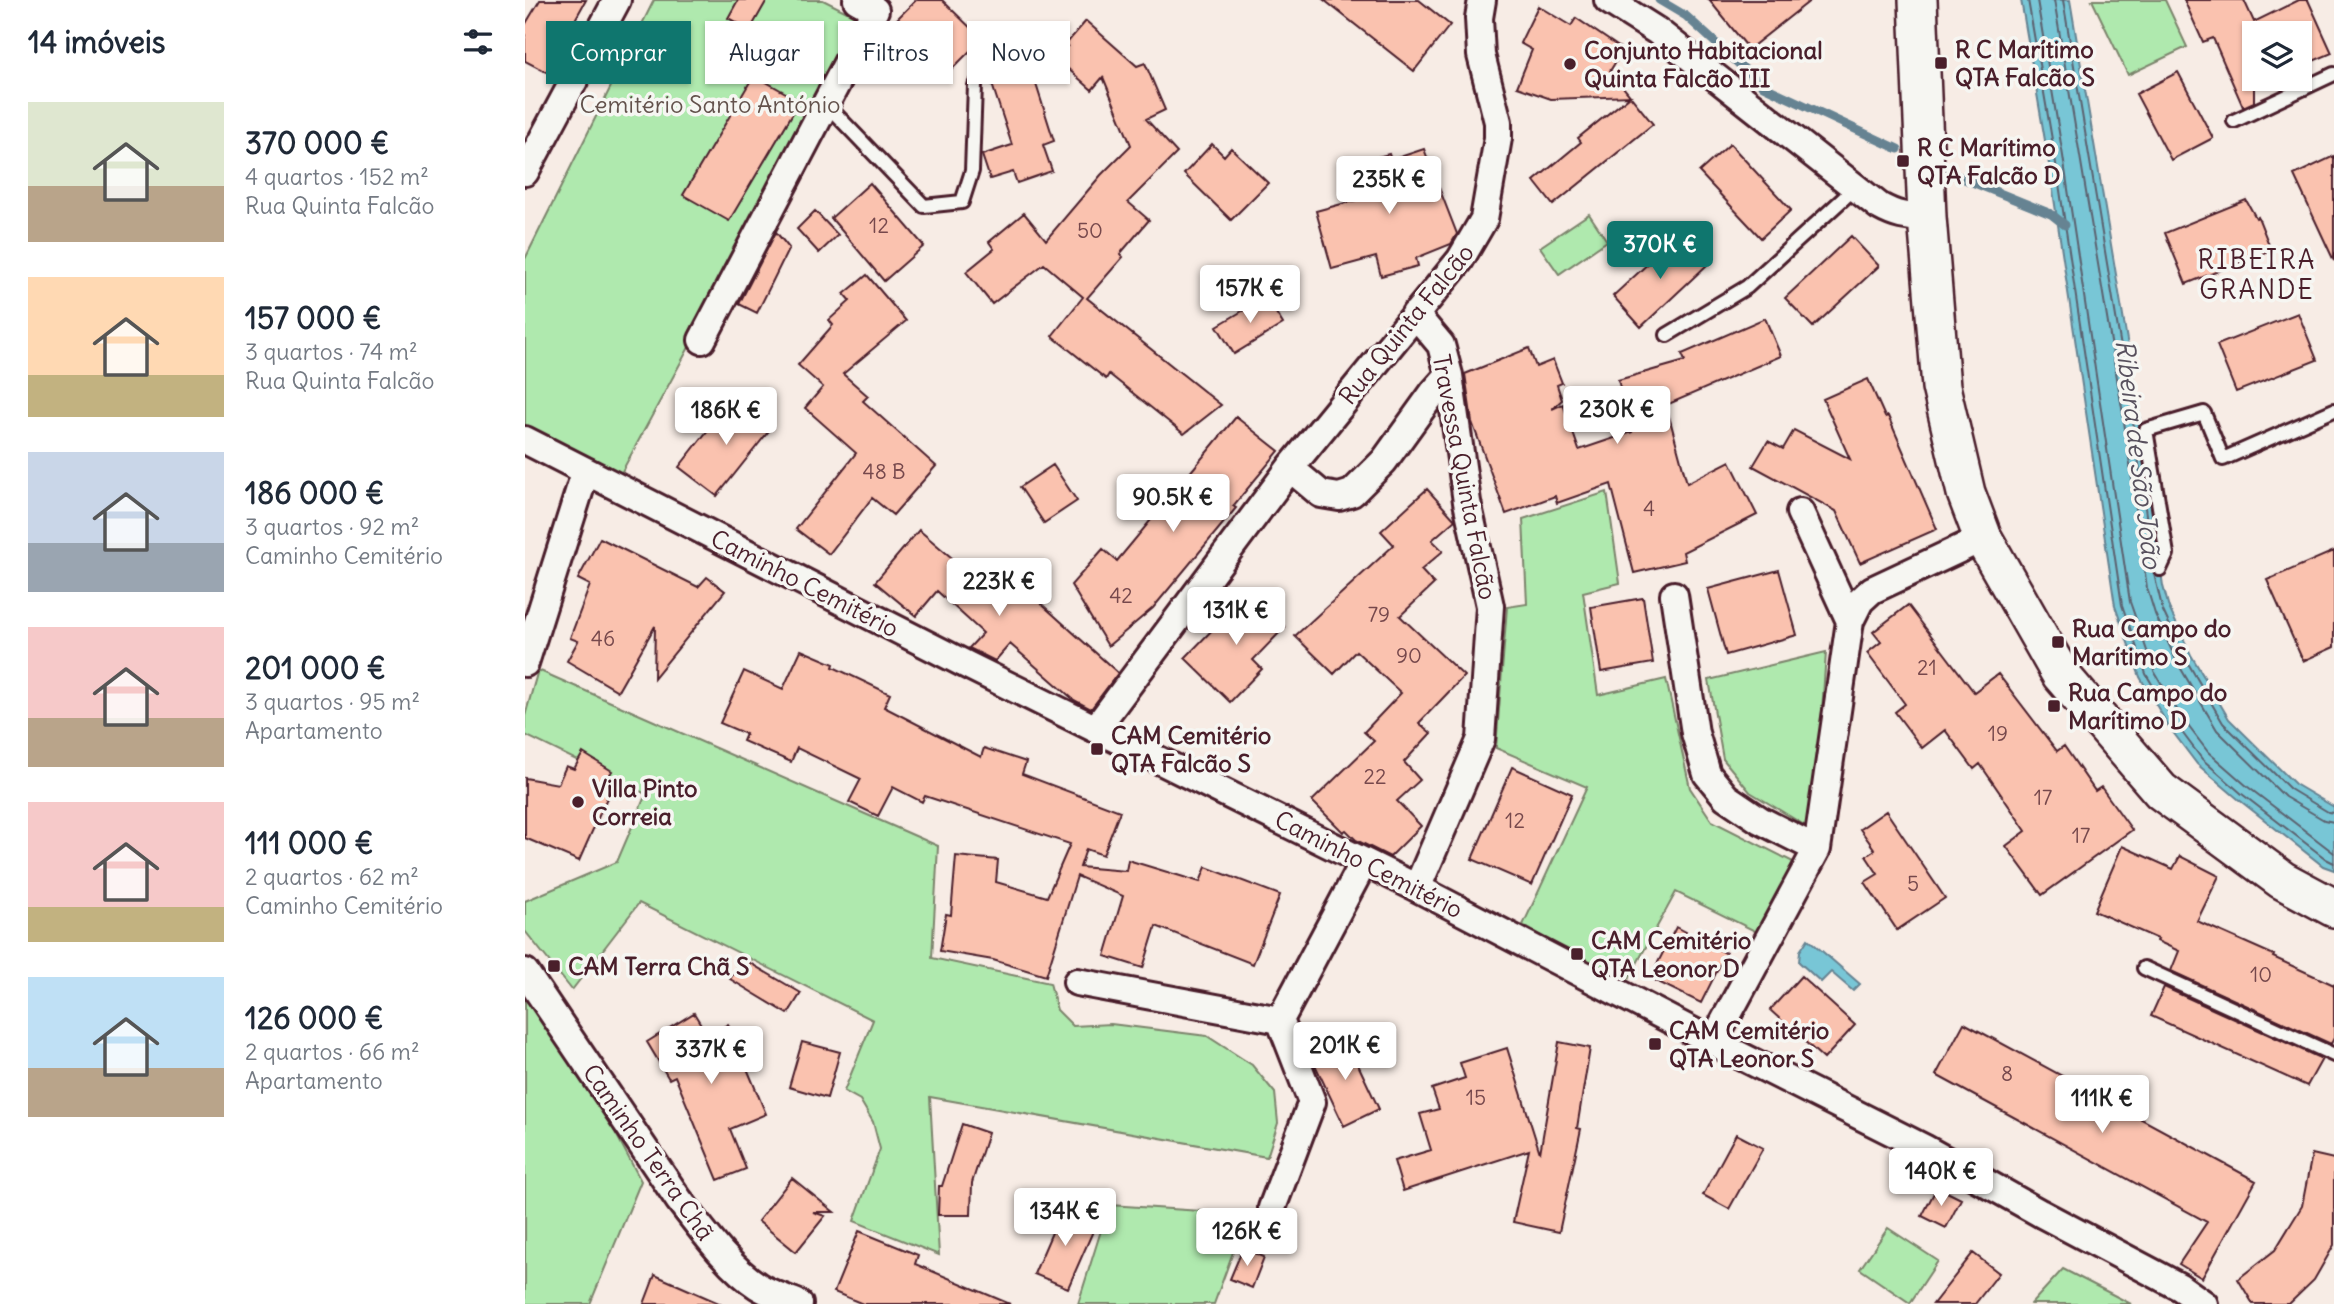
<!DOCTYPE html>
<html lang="pt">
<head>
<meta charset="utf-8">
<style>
  :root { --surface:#fff; --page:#f6f6f7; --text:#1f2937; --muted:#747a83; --accent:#0f766e }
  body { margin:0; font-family:Delius,sans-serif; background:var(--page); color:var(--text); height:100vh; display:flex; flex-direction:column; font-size:26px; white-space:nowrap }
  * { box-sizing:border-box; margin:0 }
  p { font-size:23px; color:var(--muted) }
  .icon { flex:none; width:38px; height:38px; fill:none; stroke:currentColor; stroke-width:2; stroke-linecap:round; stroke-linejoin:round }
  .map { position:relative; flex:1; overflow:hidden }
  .panel { display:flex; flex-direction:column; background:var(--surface); width:525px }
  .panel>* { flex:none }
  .guide { position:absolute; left:21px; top:21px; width:665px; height:63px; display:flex; gap:14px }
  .buttons { position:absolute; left:1717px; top:21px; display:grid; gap:14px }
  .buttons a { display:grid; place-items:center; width:70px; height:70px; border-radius:0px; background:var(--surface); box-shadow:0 2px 5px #0004; font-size:35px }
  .price { position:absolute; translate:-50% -60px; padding:0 16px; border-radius:7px; background:#fff; color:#222; font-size:23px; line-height:46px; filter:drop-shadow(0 2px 4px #0008) }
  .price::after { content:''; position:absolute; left:50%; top:42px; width:21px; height:16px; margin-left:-10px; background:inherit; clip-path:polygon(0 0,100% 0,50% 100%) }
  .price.on { background:var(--accent); color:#fff }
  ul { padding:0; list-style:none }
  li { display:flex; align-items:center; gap:21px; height:175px; padding:0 28px }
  li span { display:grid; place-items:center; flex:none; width:196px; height:140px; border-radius:0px; color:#555 }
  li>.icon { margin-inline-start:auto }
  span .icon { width:84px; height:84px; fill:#fffc; stroke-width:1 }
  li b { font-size:30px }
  h2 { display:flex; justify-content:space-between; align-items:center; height:84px; padding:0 28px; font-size:30px }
  .chip { padding:0 24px; border-radius:0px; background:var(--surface); box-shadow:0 2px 5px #0004; font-size:24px; line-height:63px }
  .chip.on { background:var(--accent); color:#fff }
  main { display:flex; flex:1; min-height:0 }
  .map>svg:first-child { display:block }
</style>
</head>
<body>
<main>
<section class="panel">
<h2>14 imóveis<svg class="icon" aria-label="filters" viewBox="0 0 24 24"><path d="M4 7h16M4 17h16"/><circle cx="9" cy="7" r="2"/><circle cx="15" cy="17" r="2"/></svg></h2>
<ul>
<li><span style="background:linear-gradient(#dfe7d0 60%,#b9a48a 0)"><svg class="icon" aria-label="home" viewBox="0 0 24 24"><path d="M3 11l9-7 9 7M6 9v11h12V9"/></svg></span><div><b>370 000 €</b><p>4 quartos · 152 m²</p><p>Rua Quinta Falcão</p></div></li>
<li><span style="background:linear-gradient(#ffd9b3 70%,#c2b280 0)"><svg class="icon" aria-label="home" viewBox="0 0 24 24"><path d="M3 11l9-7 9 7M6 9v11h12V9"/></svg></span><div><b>157 000 €</b><p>3 quartos · 74 m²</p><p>Rua Quinta Falcão</p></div></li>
<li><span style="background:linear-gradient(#c9d6e8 65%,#9aa5b1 0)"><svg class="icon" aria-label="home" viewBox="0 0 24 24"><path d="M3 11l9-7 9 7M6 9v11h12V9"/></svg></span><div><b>186 000 €</b><p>3 quartos · 92 m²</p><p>Caminho Cemitério</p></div></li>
<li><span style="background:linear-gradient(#f6c9c9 65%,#b9a48a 0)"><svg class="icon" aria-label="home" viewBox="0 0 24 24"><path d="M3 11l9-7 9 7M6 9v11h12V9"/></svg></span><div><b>201 000 €</b><p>3 quartos · 95 m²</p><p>Apartamento</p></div></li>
<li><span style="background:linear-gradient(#f6c9c9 75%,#c2b280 0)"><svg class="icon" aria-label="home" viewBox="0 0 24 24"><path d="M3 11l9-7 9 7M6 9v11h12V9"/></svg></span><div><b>111 000 €</b><p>2 quartos · 62 m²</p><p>Caminho Cemitério</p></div></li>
<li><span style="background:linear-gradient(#bfe0f5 65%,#b9a48a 0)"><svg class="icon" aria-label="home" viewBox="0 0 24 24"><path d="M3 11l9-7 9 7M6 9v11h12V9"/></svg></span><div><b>126 000 €</b><p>2 quartos · 66 m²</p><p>Apartamento</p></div></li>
</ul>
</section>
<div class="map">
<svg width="1809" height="1304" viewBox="0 0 1809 1304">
  <rect width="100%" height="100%" fill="#f7ece5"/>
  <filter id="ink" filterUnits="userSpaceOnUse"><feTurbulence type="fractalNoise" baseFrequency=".0143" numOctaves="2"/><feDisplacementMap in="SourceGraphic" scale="14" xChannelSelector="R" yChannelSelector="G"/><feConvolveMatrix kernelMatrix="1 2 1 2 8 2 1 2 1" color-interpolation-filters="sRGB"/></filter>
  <g filter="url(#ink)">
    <!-- green -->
    <path fill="#afe9ae" stroke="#7c846c" stroke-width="2" d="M 129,0 L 298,0 L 340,21 L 94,477 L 0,427 L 0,259 Z
      M 1567,0 L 1640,0 L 1662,47 L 1603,75 Z
      M 1064,214 L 1082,241 L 1034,274 L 1015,247 Z
      M 1082,492 L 1095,583 L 1058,592 L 1073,695 L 1141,679 L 1165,788 L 1187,821 L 1276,866 L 1240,936 L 1151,892 L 1099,987 L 998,925 L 1062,787 L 971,748 L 982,607 L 1002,604 L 998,519 Z
      M 1301,652 L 1289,831 L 1225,792 L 1198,759 L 1184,680 Z
      M 13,670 L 413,846 L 407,958 L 525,983 L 532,1010 L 548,1026 L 586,1024 L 682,1036 L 727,1065 L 750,1093 L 753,1123 L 742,1157 L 405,1097 L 414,1255 L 329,1221 L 355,1149 L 348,1122 L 335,1100 L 319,1091 L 348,1020 L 114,903 L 47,990 L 0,931 L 0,901 L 92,862 L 121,794 L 0,735 L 0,716 Z
      M 0,988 L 80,1113 L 116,1181 L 65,1304 L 0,1304 Z
      M 584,1205 L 722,1214 L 689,1304 L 553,1304 Z
      M 1363,1228 L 1413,1261 L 1385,1303 L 1335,1269 Z
      M 1538,1269 L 1606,1304 L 1506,1304 Z"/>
    <!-- water -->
    <path fill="#78c6d6" stroke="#668392" stroke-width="2" d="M 1496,0 L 1545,0 L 1614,412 L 1638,586 L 1644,608 L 1666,655 L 1704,719 L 1770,784 L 1809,807 L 1809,870 L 1798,866 L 1713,799 L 1672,764 L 1644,727 L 1615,677 L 1590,606 L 1523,158 Z
      M 1283,939 L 1335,984 L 1328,991 L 1306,972 L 1296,982 L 1274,962 L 1275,951 Z"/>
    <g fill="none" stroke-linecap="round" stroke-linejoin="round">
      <!-- shore -->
      <path stroke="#5c626f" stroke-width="2" d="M 1503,0 L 1530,157 L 1597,605 L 1621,674 L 1650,723 L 1677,759 L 1717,794 L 1801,859 L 1809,863
        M 1512,0 L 1538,156 L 1605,602 L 1629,671 L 1657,718 L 1683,752 L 1723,787 L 1809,853
        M 1529,0 L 1598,414 L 1622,588 L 1630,614 L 1652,662 L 1692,730 L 1760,797 L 1799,820 L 1809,822
        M 1538,0 L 1607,413 L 1628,566
        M 1629,574 L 1638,611 L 1660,658 L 1698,723 L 1765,789 L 1803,812 L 1809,813"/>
      <!-- stream -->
      <path stroke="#668392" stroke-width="9" d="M 1134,0 L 1161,16 L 1238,86 L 1373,149
        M 1425,173 L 1526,214 L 1540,225"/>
    </g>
    <!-- building -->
    <path fill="#fac2af" stroke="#4a1f2b" stroke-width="2" d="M 15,0 L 61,0 L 21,72 L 0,61 L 0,25 Z
      M 213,0 L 242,0 L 225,30 L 203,18 Z
      M 391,0 L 417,0 L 457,39 L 422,74 L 369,22 Z
      M 799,0 L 894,0 L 925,25 L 889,71 Z
      M 1184,0 L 1286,0 L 1224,49 Z
      M 1659,0 L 1719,0 L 1729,22 L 1774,0 L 1783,0 L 1807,53 L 1774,67 L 1774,33 L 1729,33 L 1729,102 L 1718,107 L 1688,38 L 1678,42 Z
      M 1013,6 L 1046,26 L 1051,18 L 1098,50 L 1085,71 L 1128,124 L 1028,205 L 1009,181 L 1056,142 L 1053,138 L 1105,96 L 1026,99 L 992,87 L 1007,50 L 995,43 Z
      M 561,21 L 612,66 L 620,63 L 640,110 L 621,119 L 652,153 L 603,202 L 624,220 L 595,254 L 598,257 L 562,298 L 696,405 L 659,434 L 584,374 L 581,379 L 527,336 L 558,297 L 519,264 L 467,304 L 441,272 L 469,249 L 464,242 L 499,213 L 521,240 L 576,175 L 606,145 L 578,77 L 567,90 L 524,52 L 543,46 L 541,44 Z
      M 503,59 L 529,141 L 518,145 L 527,171 L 492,183 L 488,172 L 465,179 L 457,155 L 487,145 L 463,72 Z
      M 1653,72 L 1688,138 L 1646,160 L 1611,94 Z
      M 229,75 L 275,101 L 204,221 L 158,195 Z
      M 687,144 L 699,156 L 706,148 L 743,183 L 706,220 L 659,174 Z
      M 1205,144 L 1266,210 L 1236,238 L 1174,172 Z
      M 899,149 L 932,234 L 926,244 L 891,258 L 893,266 L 856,276 L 851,257 L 807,269 L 791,211 L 835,199 L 826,164 L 864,154 L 866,160 Z
      M 1809,156 L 1809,261 L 1769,175 Z
      M 345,183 L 399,246 L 359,281 L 306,218 Z
      M 1721,200 L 1731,218 L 1733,217 L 1746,250 L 1661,284 L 1640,233 Z
      M 290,211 L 313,235 L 294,253 L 272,229 Z
      M 251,232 L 264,248 L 232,313 L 214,304 Z
      M 1154,235 L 1182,265 L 1116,327 L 1088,296 Z
      M 1326,236 L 1354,266 L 1288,327 L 1260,298 Z
      M 342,275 L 381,321 L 318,374 L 343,396 L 338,401 L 411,466 L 368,515 L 347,498 L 304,554 L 271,529 L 331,453 L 280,408 L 298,387 L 273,365 L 308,325 L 304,320 L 325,301 L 319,294 Z
      M 741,297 L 758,324 L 709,354 L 692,326 Z
      M 1773,313 L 1792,360 L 1711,392 L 1692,345 Z
      M 1240,318 L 1256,356 L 1141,405 L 1162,483 L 1205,461 L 1232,515 L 1158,552 L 1160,561 L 1109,573 L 1086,484 L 1032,503 L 1030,496 L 981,514 L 947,422 L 940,374 L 1004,348 L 1011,367 L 1028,360 L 1037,383 L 1032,385 L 1037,400 L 1027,409 L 1038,404 L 1054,450 L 1107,432 L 1093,380 L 1160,361 L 1157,354 Z
      M 1343,379 L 1360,417 L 1363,416 L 1412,529 L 1335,563 L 1311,511 L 1228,466 L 1243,441 L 1258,449 L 1269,430 L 1325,459 L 1298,399 Z
      M 209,397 L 247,427 L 192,496 L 154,467 Z
      M 711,417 L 754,451 L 708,506 L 711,508 L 628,608 L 583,646 L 546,585 L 578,549 L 592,561 Z
      M 528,465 L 552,501 L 519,523 L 495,487 Z
      M 902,489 L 930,520 L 907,540 L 918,551 L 896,570 L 909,584 L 875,616 L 939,676 L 894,723 L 906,733 L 879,762 L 895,780 L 872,801 L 896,826 L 865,857 L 831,840 L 821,830 L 818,832 L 787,801 L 849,741 L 839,732 L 876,693 L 831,651 L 809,674 L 770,636 L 869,545 L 856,531 Z
      M 394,530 L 465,590 L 481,572 L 593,673 L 566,709 L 549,700 L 485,644 L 470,661 L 444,648 L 458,633 L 412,591 L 391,616 L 350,582 Z
      M 75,538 L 173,587 L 182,577 L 200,591 L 129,678 L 130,626 L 93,691 L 42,661 L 53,641 L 45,638 L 65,585 L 53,579 Z
      M 1809,551 L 1809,647 L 1778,661 L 1742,580 Z
      M 1254,570 L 1272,635 L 1201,655 L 1183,589 Z
      M 724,592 L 760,627 L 728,660 L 737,669 L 705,702 L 660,658 Z
      M 1118,598 L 1128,663 L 1076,672 L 1066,607 Z
      M 1383,605 L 1449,692 L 1473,674 L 1532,751 L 1539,746 L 1570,791 L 1576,787 L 1607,830 L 1517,895 L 1481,846 L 1501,831 L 1455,764 L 1449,769 L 1420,730 L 1397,748 L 1370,712 L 1380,704 L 1342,653 L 1356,642 L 1348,632 Z
      M 276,650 L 309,664 L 308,667 L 365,694 L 359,707 L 456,757 L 459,748 L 501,762 L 497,774 L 595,811 L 578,855 L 561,849 L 555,867 L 601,871 L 603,860 L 675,882 L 681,867 L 755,895 L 728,964 L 631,926 L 618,968 L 580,956 L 598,896 L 552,876 L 521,976 L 468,960 L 415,951 L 421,914 L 426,915 L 431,856 L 473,860 L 471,882 L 522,897 L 545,844 L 400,796 L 397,802 L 368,787 L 353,816 L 324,802 L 336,779 L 272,748 L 266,762 L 218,741 L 221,734 L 195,723 L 219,671 L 258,689 Z
      M 58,753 L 87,771 L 81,780 L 89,782 L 54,861 L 0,838 L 0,778 L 33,784 L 41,766 L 49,769 Z
      M 987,767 L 1047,794 L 1007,885 L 947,859 Z
      M 1361,811 L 1420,898 L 1372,930 L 1340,882 L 1353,874 L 1341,856 L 1350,850 L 1335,829 Z
      M 1597,846 L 1648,869 L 1655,856 L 1694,876 L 1672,921 L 1749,955 L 1748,957 L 1809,985 L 1809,1038 L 1806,1044 L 1646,971 L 1654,951 L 1632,941 L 1633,939 L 1569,911 Z
      M 1151,927 L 1201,953 L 1176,1003 L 1125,978 Z
      M 218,959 L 276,993 L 263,1014 L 205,979 Z
      M 1276,976 L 1330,1025 L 1299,1059 L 1245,1010 Z
      M 1639,987 L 1797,1059 L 1782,1086 L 1626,1016 Z
      M 169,1013 L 183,1036 L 203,1024 L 220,1052 L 216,1054 L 241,1114 L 205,1129 L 221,1169 L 193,1180 L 150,1076 L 144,1079 L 122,1042 Z
      M 1439,1023 L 1731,1181 L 1677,1278 L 1654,1264 L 1682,1222 L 1411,1075 Z
      M 820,1037 L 854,1109 L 819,1126 L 785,1054 Z
      M 277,1042 L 315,1052 L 302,1098 L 264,1087 Z
      M 1034,1042 L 1065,1048 L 1052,1128 L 1056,1129 L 1034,1232 L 988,1222 L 1004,1150 L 878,1191 L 869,1161 L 906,1150 L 895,1114 L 914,1109 L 907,1089 L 940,1078 L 935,1063 L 982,1048 L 1015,1153 Z
      M 437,1124 L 463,1133 L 447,1183 L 446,1215 L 413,1215 L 414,1186 L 417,1186 Z
      M 1211,1134 L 1238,1148 L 1204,1209 L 1178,1195 Z
      M 1787,1154 L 1809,1159 L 1809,1245 L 1789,1280 L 1764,1304 L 1728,1304 L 1713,1279 L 1750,1250 L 1777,1206 Z
      M 267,1178 L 309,1212 L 288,1212 L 300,1216 L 271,1252 L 233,1221 Z
      M 1412,1187 L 1436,1199 L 1421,1228 L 1397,1216 Z
      M 538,1207 L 572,1222 L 543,1288 L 509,1274 Z
      M 334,1231 L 393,1255 L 390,1264 L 485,1304 L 338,1304 L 309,1292 Z
      M 718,1248 L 739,1257 L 727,1288 L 705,1279 Z
      M 1448,1253 L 1474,1273 L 1450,1304 L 1408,1304 Z
      M 130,1275 L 196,1304 L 119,1304 Z"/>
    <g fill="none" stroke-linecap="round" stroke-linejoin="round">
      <defs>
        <path id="service" d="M 301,104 L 399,206 L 437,202 L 447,171 L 450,85
          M 1709,121 L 1809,74
          M 1142,335 L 1222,287 L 1330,188
          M 1635,569 L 1642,554 L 1621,430 L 1679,413 L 1698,459 L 1809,410
          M 1619,968 L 1809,1055"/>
        <path id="minor" d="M 1083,0 L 1132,31 L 1354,206 C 1370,215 1382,218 1402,217
          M 0,172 L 92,0
          M 890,314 L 916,345 L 924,375 L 942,502 L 965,606 L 956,739 L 892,888
          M 177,340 L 350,10 L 332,0
          M 0,440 L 442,665 L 892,888 L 1188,1042 L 1399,1148 L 1515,1213 L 1655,1287 L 1679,1304
          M 765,468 L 796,494 L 814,497 L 827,493 L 859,461 L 908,393 L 924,375
          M 1275,512 L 1325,621
          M 1149,595 L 1170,733 L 1182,774 L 1201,797 L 1235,820 L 1292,849
          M 0,663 L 60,473
          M 572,727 L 765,468 L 935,260 L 959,219 L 973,138 L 973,122 L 956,55 L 954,18 L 957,0
          M 0,972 L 154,1200 C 176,1228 203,1267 233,1286 C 245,1294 261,1298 274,1304
          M 552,982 L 755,1020
          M 1188,1042 L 1292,849 L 1325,621 L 1335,601 L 1347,590 L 1458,538
          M 747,1208 L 787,1102 L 755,1020 L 839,862"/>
        <path id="secondary" d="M 1393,0 L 1402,217 L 1416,387 L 1441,493 L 1458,538 L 1536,675 L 1636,791 L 1757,880 L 1809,908"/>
      </defs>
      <!-- service casing -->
      <use href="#service" stroke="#4a1f2b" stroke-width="18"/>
      <!-- minor casing -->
      <use href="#minor" stroke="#4a1f2b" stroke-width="32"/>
      <!-- secondary casing -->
      <use href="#secondary" stroke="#4a1f2b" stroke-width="42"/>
      <!-- service -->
      <use href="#service" stroke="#f6f6f2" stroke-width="12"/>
      <!-- minor -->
      <use href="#minor" stroke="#f6f6f2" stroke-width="26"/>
      <!-- secondary -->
      <use href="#secondary" stroke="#f6f6f2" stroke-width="37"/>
    </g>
  </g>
  <!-- markers -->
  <g fill="#4a1f2b" stroke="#f6f6f2" stroke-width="2.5">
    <rect x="1409" y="56" width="14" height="14" rx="3.5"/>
    <circle cx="1045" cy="64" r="7"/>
    <rect x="1371" y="154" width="14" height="14" rx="3.5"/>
    <rect x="1526" y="635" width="14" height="14" rx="3.5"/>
    <rect x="1522" y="699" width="14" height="14" rx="3.5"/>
    <rect x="565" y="742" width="14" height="14" rx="3.5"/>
    <circle cx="53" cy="802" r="7"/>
    <rect x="1045" y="947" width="14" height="14" rx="3.5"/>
    <rect x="22" y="959" width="14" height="14" rx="3.5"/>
    <rect x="1123" y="1037" width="14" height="14" rx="3.5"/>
  </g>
  <g text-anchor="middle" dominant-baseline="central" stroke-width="7" stroke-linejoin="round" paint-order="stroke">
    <!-- number labels -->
    <g font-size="21" fill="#76484c">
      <text x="354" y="225">12</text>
      <text x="565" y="230">50</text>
      <text x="359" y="471">48 B</text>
      <text x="1124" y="508">4</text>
      <text x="596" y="595">42</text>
      <text x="854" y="614">79</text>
      <text x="78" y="638">46</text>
      <text x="884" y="655">90</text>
      <text x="1402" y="667">21</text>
      <text x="1473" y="733">19</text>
      <text x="850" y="776">22</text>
      <text x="1518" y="797">17</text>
      <text x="990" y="820">12</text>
      <text x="1556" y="835">17</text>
      <text x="1388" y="883">5</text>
      <text x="1736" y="974">10</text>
      <text x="1482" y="1073">8</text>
      <text x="951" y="1097">15</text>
    </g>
    <!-- poi labels -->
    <g font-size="24" font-weight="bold" fill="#4a1f2b" stroke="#f6f6f2" text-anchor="start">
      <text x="1430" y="49">R C Marítimo<tspan x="1430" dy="28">QTA Falcão S</tspan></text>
      <text x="1059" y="50">Conjunto Habitacional<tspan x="1059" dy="28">Quinta Falcão III</tspan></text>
      <text x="1392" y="147">R C Marítimo<tspan x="1392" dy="28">QTA Falcão D</tspan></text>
      <text x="1547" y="628">Rua Campo do<tspan x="1547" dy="28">Marítimo S</tspan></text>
      <text x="1543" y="692">Rua Campo do<tspan x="1543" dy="28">Marítimo D</tspan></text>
      <text x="586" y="735">CAM Cemitério<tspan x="586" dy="28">QTA Falcão S</tspan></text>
      <text x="67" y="788">Villa Pinto<tspan x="67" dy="28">Correia</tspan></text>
      <text x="1066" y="940">CAM Cemitério<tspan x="1066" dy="28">QTA Leonor D</tspan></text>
      <text x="43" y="966">CAM Terra Chã S</text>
      <text x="1144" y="1030">CAM Cemitério<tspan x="1144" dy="28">QTA Leonor S</tspan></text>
    </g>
    <!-- park labels -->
    <g font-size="24" fill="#63524c" stroke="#f6f6f2">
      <text x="185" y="104">Cemitério Santo António</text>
    </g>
    <!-- street labels -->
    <g font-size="24" fill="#4a1f2b" stroke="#f6f6f2">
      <text transform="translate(881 324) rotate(-51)">Rua Quinta Falcão</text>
      <text transform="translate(940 477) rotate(79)">Travessa Quinta Falcão</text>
      <text transform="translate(280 583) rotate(27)">Caminho Cemitério</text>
      <text transform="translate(844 864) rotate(27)">Caminho Cemitério</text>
      <text transform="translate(124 1152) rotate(55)">Caminho Terra Chã</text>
    </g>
    <!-- neighbourhood labels -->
    <g font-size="26" letter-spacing="2" fill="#4a1f2b" stroke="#f6f6f2">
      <text x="1732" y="259">RIBEIRA<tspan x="1732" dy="30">GRANDE</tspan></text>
    </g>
    <!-- water labels -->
    <g font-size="26" font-style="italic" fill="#58515e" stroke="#f6f6f2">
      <text transform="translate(1614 454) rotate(83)">Ribeira de São João</text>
    </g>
  </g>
</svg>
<div class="buttons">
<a><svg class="icon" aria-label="layers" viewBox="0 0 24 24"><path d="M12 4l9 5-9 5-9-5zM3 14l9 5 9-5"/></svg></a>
</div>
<b class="price" style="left:864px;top:216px">235K €</b>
<b class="price on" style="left:1135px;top:281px">370K €</b>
<b class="price" style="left:725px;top:325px">157K €</b>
<b class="price" style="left:1092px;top:446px">230K €</b>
<b class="price" style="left:201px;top:447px">186K €</b>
<b class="price" style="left:648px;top:534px">90.5K €</b>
<b class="price" style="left:474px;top:618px">223K €</b>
<b class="price" style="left:711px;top:647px">131K €</b>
<b class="price" style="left:820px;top:1082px">201K €</b>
<b class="price" style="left:186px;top:1086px">337K €</b>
<b class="price" style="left:1577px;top:1135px">111K €</b>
<b class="price" style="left:1416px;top:1208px">140K €</b>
<b class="price" style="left:540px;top:1248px">134K €</b>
<b class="price" style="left:722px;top:1268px">126K €</b>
<div class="guide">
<a class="chip on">Comprar</a>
<a class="chip">Alugar</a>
<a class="chip">Filtros</a>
<a class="chip">Novo</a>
</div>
</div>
</main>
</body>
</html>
